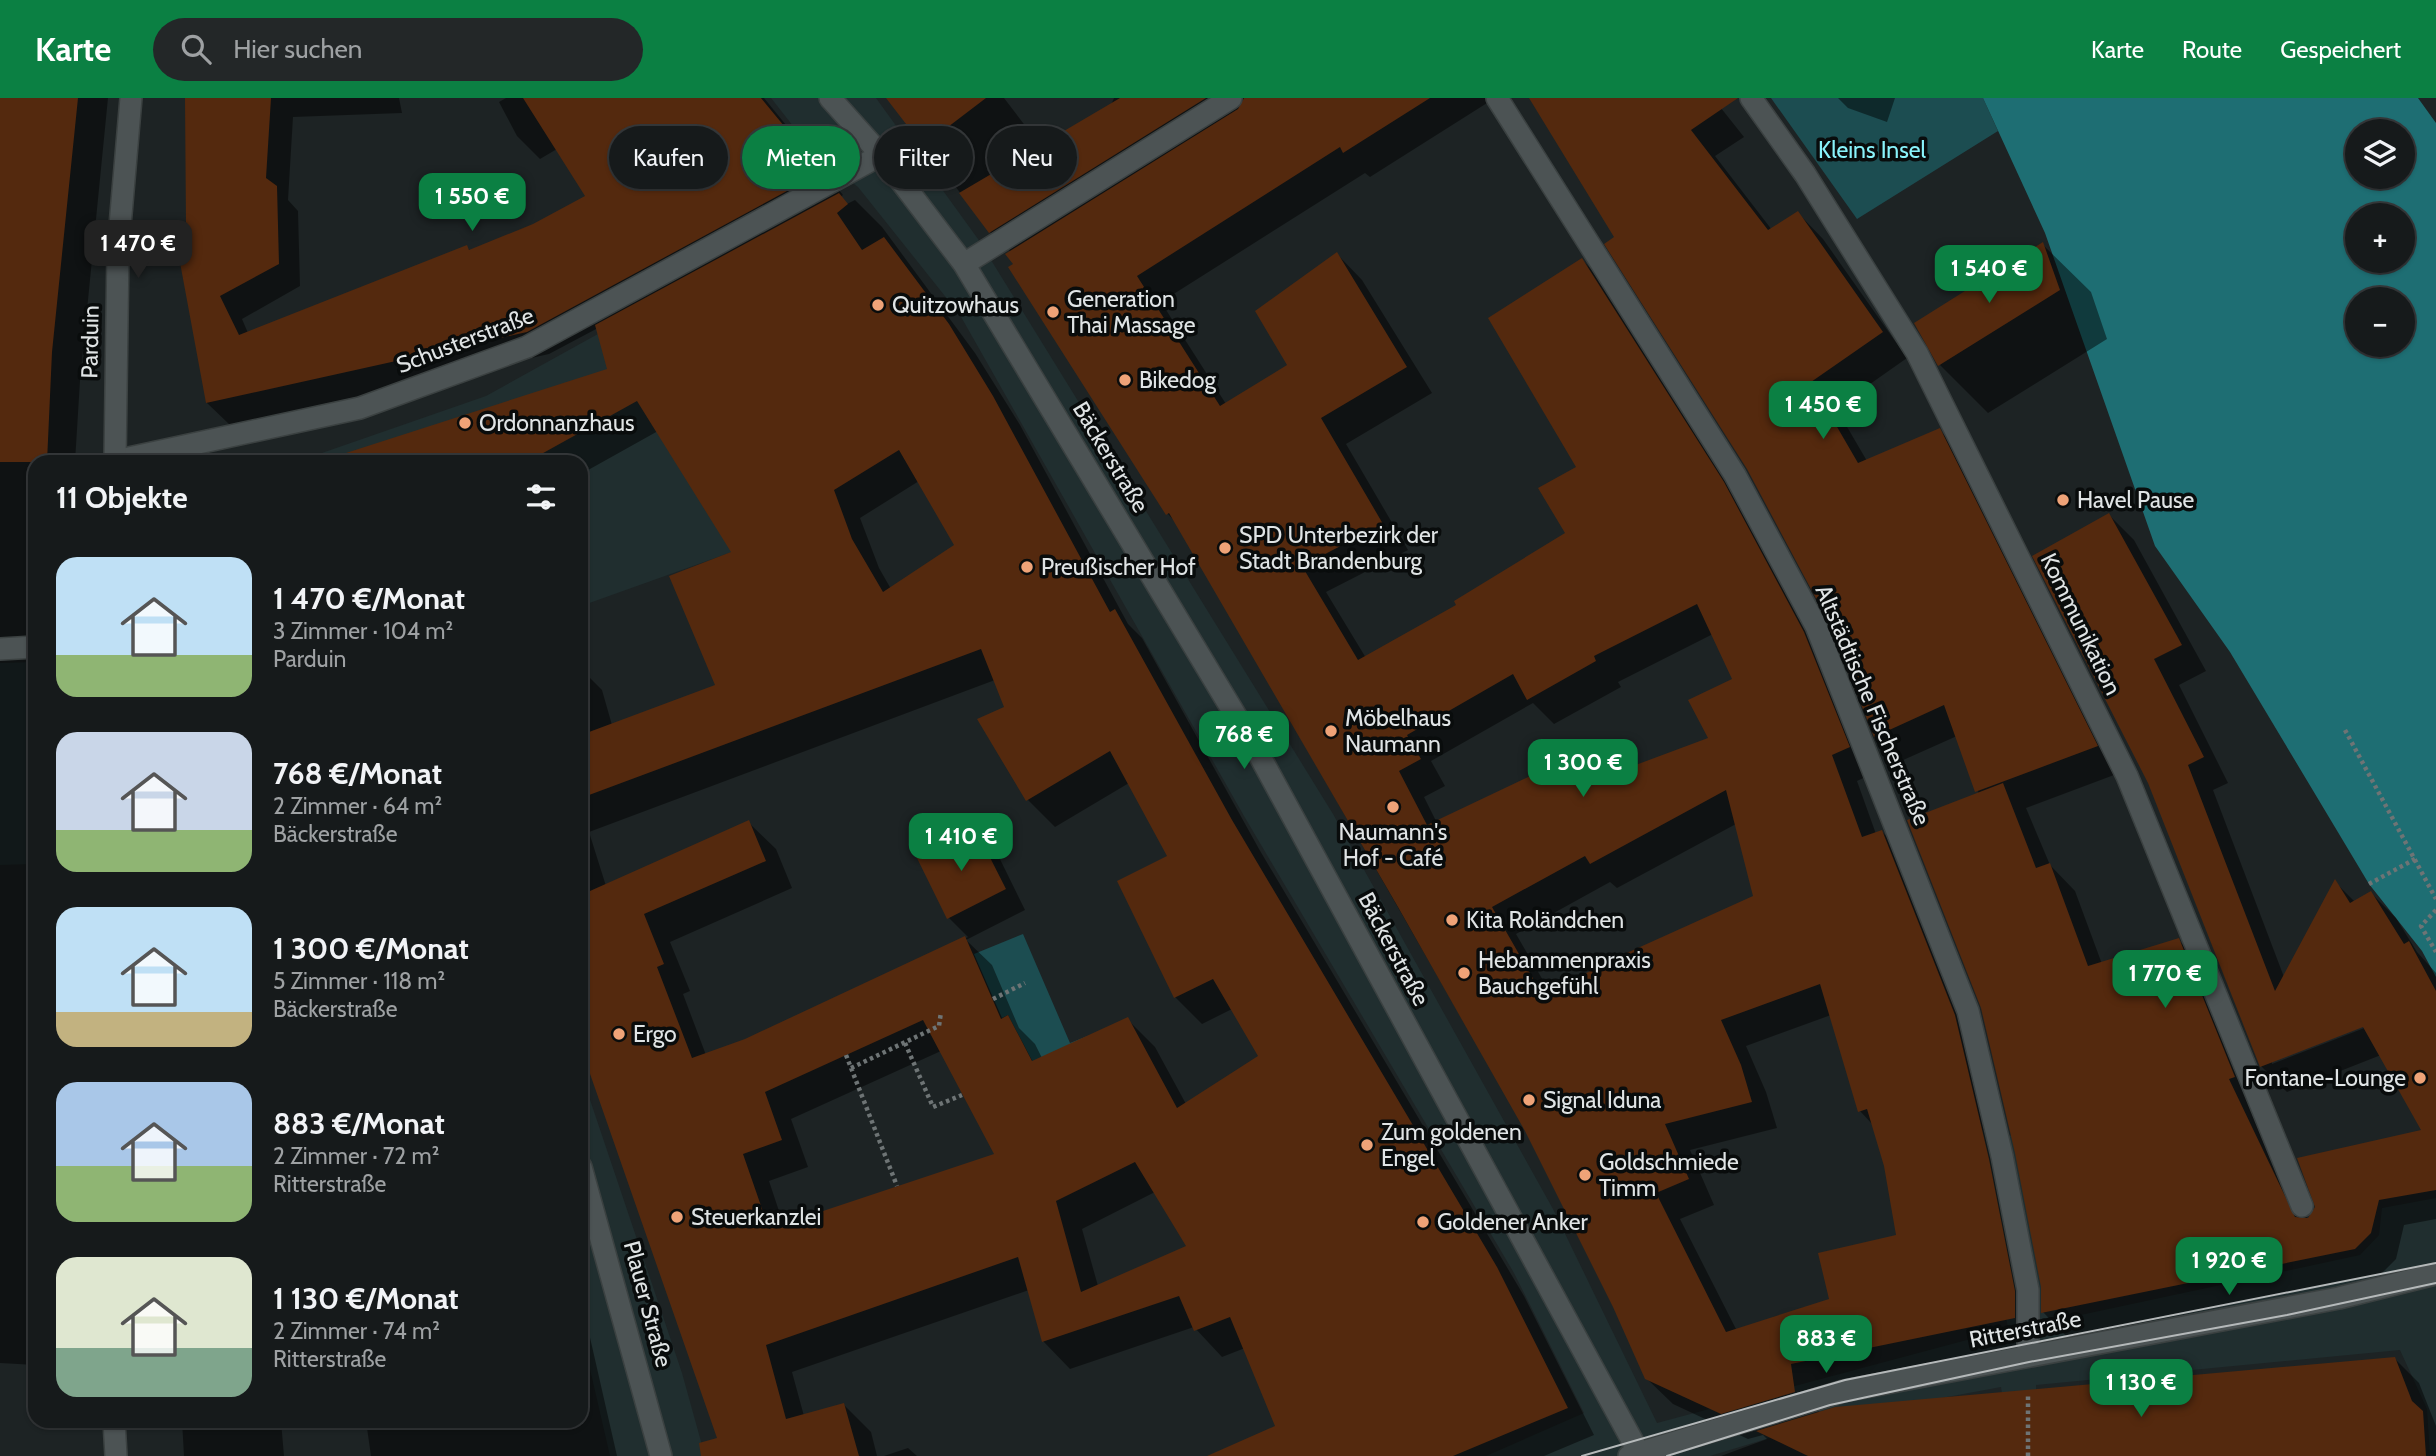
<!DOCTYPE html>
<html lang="de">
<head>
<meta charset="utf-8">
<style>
  :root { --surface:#161a1b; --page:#232728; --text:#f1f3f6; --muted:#9ea1a3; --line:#35383a; --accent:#0b8043 }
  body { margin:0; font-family:Cabin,sans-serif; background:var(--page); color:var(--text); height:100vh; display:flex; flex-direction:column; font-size:26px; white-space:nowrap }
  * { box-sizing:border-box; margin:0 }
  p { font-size:23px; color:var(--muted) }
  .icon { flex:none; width:38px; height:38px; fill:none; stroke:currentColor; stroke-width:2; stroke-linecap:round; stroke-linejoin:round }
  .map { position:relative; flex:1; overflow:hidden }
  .details { position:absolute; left:28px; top:357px; width:560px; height:973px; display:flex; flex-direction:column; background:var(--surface); border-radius:21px; box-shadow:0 2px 5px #0004,0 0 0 2px var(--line) }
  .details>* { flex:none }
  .banner { position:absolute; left:609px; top:28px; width:665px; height:63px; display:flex; gap:14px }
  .tools { position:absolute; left:2345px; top:21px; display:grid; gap:14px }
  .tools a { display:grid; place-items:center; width:70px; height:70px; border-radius:50%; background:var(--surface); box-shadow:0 2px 5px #0004,0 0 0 2px var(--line); font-size:35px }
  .price { position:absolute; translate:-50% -60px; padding:0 16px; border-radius:14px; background:var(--accent); color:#fff; font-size:23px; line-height:46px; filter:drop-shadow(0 2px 4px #0008) }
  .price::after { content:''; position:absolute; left:50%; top:42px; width:21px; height:16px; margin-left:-10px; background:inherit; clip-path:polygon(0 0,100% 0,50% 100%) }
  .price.on { background:#222; color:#fff }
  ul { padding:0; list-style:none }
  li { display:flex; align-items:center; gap:21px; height:175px; padding:0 28px }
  li span { display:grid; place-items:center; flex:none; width:196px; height:140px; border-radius:21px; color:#555 }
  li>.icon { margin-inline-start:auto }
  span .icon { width:84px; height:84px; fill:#fffc; stroke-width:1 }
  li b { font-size:30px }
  h2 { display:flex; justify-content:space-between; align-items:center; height:84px; padding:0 28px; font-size:30px }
  .tag { padding:0 24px; border-radius:32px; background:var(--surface); box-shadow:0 2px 5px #0004,0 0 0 2px var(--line); font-size:24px; line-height:63px }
  .tag.on { background:var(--accent); color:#fff }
  header { display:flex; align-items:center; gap:42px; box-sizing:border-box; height:98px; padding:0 35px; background:var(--accent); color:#fff }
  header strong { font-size:33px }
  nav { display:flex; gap:38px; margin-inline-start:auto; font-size:24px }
  .search { width:490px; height:63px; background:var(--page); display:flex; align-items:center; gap:18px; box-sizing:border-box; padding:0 24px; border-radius:38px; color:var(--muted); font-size:26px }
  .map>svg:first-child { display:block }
</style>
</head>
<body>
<header>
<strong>Karte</strong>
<div class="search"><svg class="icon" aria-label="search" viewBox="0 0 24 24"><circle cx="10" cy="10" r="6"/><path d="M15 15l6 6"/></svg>Hier suchen</div>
<nav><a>Karte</a><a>Route</a><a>Gespeichert</a></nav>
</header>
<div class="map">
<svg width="2436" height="1358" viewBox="0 0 2436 1358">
  <rect width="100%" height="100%" fill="#1d2324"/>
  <!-- built -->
  <path fill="#202e2f" d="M 771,0 L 876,0 L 978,141 L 1333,716 L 1553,1111 L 1657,1325 L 2008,1231 L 1976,1031 L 2024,1040 L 2062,1221 L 2360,1157 L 2379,1137 L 2382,1110 L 2436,1100 L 2436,1358 L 2430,1358 L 2427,1311 L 2400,1252 L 2036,1287 L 2039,1358 L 2011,1358 L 2001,1289 L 1839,1319 L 1710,1358 L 1486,1358 L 1584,1315 L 1514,1175 L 1244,718 L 960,217 L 858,89 L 815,56 Z
    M 672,195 L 732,454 L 581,508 L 581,364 L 296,364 L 486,298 Z
    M 34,564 L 35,766 L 0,767 L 0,565 Z
    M 581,975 L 682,1275 L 705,1358 L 610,1358 L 581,1232 Z"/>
  <!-- green -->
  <path fill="#1c4d51" d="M 1771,0 L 1983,0 L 1998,33 L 1857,121 Z
    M 1023,836 L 1070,945 L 1090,937 L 1035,968 L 1008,917 L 1002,920 L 974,856 Z"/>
  <!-- water -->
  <path fill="#1e6e73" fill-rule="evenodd" d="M 1983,0 L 2418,0 L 2436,25 L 2436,879 L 2422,853 L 2369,786 L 2230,554 L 2155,448 L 2045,135 ZM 2357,33 L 2403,33 L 2403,79 L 2357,79 ZM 2357,117 L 2403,117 L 2403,163 L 2357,163 ZM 2357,201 L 2403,201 L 2403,247 L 2357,247 Z"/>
  <!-- shadow -->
  <path fill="#0007" fill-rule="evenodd" d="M 0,0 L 108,0 L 80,283 L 75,364 L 35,364 L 35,566 L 29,567 L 35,573 L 35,1267 L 0,1265 Z
    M 187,0 L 399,0 L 402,15 L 293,19 L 288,102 L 298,113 L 300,188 L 242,221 L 248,235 L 466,149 L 471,153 L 533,127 L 587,99 L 557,51 L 540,61 L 517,38 L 499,4 L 506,0 L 764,0 L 843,97 L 840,99 L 847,106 L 855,102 L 882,129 L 975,255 L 1020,327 L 1128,526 L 1142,540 L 1259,751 L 1524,1198 L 1594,1337 L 1544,1358 L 1211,1358 L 1277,1329 L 1245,1250 L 1222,1259 L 1194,1229 L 1070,1271 L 1043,1243 L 1029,1192 L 792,1274 L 804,1318 L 844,1307 L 871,1334 L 877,1358 L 718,1358 L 720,1343 L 581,945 L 581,571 L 602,592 L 612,627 L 717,588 L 734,455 L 658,333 L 581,376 L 581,364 L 323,364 L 609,273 L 598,230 L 549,256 L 230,327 L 207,305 L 188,129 ZM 919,383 L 956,448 L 891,491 L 879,470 L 860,420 ZM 995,582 L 1006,610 L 1028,702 L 1055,729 L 1129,685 L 1170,759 L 1175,899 L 1202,926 L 1232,911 L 1260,959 L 1186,1006 L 1155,949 L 1128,922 L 1042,960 L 1035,946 L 1019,930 L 992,867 L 966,842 L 1025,812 L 995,751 L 974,730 L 949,820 L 968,839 L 746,942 L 706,957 L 683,896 L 690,893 L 670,844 L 792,790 L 776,751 L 748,724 L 606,788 L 589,734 ZM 941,953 L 996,1057 L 784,1128 L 769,1083 L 808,1069 L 791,1021 ZM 1155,1094 L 1188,1149 L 1098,1188 L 1082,1131 Z
    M 888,0 L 1004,0 L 1033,38 L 1044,46 L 1111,7 L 1114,0 L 1495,0 L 1370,79 L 1365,75 L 1161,204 L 1226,306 L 1290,268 L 1337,156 L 1362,182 L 1432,295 L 1346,346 L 1408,452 L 1326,494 L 1366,560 L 1459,508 L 1568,436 L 1578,370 L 1582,162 L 1608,188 L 1749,411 L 1874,675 L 1857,683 L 1876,736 L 1882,734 L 1908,759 L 2014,1088 L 2040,1220 L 2040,1246 L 1816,1291 L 1819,1316 L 2394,1260 L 2419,1285 L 2436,1328 L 2436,1358 L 1721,1358 L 1767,1341 L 1763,1337 L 1748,1341 L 1673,1306 L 1646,1280 L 1615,1208 L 1526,1032 L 1178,427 L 1168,416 L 1011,169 L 1015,167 L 1011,154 L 990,134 ZM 1713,536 L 1734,582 L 1711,641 L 1589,686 L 1566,663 L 1437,725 L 1424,699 L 1445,688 L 1431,663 L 1533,605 L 1554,626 L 1621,589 L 1618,584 ZM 1736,726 L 1755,799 L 1551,896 L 1516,836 L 1610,784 L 1617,790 ZM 1831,917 L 1860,1013 L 1873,1027 L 1886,1068 L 1898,1139 L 1831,1202 L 1737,1233 L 1680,1121 L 1714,1107 L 1690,1052 L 1777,1030 L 1766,994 L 1746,948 Z
    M 1553,0 L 1713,0 L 1744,39 L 1715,58 L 1772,132 L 1798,115 L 1823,141 L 1907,260 L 1836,310 L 1867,363 L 1939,332 L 1965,358 L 2122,674 L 2026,710 L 2050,767 L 2075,793 L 2102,866 L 2178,842 L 2204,867 L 2253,1007 L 2308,1122 L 2424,1034 L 2381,957 L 2287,994 L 2261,968 L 2109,417 L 2134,442 L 2206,573 L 2179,587 L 2228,685 L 2213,692 L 2284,879 L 2335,784 L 2355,804 L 2371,795 L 2396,820 L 2417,854 L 2436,875 L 2436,1121 L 2404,1127 L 2396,1161 L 2381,1176 L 2068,1240 L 2043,1214 L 2043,1189 L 1979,696 L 1957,638 L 1901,663 L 1875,638 L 1830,522 L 1748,370 L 1617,140 ZM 2371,924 L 2372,927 L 2272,966 L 2272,962 Z
    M 1838,0 L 1895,0 L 1887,24 L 1848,10 Z
    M 2042,146 L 2091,194 L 2107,241 L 1988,315 L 1940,267 Z
    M 581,1200 L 617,1358 L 371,1358 L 366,1323 L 581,1323 Z
    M 182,1323 L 281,1323 L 284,1358 L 184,1358 Z
    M 908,1350 L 917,1358 L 884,1358 Z"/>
  <!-- building -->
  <path fill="#54290e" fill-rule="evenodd" d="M 0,0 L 78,0 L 52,254 L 47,364 L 0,364 Z
    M 185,0 L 271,0 L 266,80 L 277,88 L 279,166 L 220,198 L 239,237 L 467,147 L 469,152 L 533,126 L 585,98 L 523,0 L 761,0 L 822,74 L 527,234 L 206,305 L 174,132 L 186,128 Z
    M 886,0 L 986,0 L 923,48 Z
    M 1120,0 L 1206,0 L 989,135 L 959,95 Z
    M 1244,0 L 1430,0 L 1343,55 L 1340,49 L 1137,178 L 1220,308 L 1287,267 L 1255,213 L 1337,154 L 1407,269 L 1321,320 L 1383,426 L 1302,468 L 1358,562 L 1456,507 L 1454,503 L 1565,435 L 1538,390 L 1576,369 L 1488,220 L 1582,160 L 1724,384 L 1804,534 L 1850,649 L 1832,657 L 1862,739 L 1882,732 L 1955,917 L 1989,1061 L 2015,1193 L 2015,1220 L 1791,1266 L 1795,1294 L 1721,1316 L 1645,1281 L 1613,1209 L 1525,1033 L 1398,809 L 1169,415 L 1166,417 L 1008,169 L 1013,166 L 1005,156 L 1238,11 ZM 1697,506 L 1732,581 L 1688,602 L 1708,640 L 1582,687 L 1566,661 L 1427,727 L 1399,673 L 1421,661 L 1407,637 L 1513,576 L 1527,602 L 1596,563 L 1594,558 ZM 1726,692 L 1753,798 L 1609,863 L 1543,898 L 1492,809 L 1585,758 L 1590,766 ZM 1820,886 L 1858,1014 L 1867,1011 L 1884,1068 L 1896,1137 L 1818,1155 L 1829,1201 L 1726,1234 L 1656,1095 L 1689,1081 L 1665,1026 L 1752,1004 L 1741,967 L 1721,922 Z
    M 1529,0 L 1738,0 L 1691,32 L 1768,132 L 1798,113 L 1883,234 L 1811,284 L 1858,365 L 1940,330 L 2098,648 L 1975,694 L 1944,607 L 1874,639 L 1828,523 L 1747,371 L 1604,146 L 1614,139 Z
    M 839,95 L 848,106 L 837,115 L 862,152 L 884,139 L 949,226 L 993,298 L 1110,514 L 1115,511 L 1232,722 L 1497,1169 L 1568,1310 L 1453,1358 L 1207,1358 L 1275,1328 L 1230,1219 L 1194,1233 L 1179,1198 L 1042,1244 L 1018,1159 L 766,1247 L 786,1321 L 844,1305 L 859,1358 L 701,1358 L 699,1345 L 717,1340 L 581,950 L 581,797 L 749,722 L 766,763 L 644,816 L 664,866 L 657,869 L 692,960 L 745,941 L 965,838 L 1001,921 L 1008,917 L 1032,963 L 1128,919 L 1177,1010 L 1258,958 L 1213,881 L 1174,900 L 1117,783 L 1167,758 L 1110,653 L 1026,703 L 977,621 L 1004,609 L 981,551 L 581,700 L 581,637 L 715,587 L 669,478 L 731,454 L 637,303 L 527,364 L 347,364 L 346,355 L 607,271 L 595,227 ZM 899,352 L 954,447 L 883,494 L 852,441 L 834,392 ZM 923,922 L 994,1056 L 769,1131 L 743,1056 L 782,1042 L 765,994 ZM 1135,1064 L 1186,1148 L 1081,1194 L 1056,1103 Z
    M 2043,144 L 2060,192 L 1938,268 L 1914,225 Z
    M 2109,415 L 2182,547 L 2154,561 L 2204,659 L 2188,667 L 2275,893 L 2335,781 L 2350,805 L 2371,793 L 2404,846 L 2409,843 L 2436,893 L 2436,1092 L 2379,1102 L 2371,1135 L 2355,1151 L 2041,1215 L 2041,1189 L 2015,1055 L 1981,910 L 1907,722 L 2003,685 L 2036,770 L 2050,765 L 2088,868 L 2179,840 L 2235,979 L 2229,981 L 2295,1119 L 2308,1120 L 2315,1109 L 2297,1060 L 2421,1032 L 2363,929 L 2260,969 L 2148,685 L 2032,458 Z
    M 974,728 L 1006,791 L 947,821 L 916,758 Z
    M 2395,1259 L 2412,1303 L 2423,1313 L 2426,1358 L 1808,1358 L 1756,1333 L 1835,1309 Z"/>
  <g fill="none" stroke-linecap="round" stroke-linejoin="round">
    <defs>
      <path id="lane" d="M 1751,0 L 1805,76 L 1917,255 L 2127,678 L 2302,1108"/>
      <path id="street" d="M 830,0 L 881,57 L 964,166 L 1257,653 L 1639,1355
        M 1497,0 L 1735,377 L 1816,528 L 1968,913 L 2002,1058 L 2028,1192 L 2028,1257
        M 964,166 L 1231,0
        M 115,363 L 360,310 L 527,249 L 881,57
        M 0,551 L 35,549
        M 114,1323 L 116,1358
        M 1629,1358 L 1844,1293 L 2339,1200 L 2436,1176"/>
      <path id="secondary" d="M 115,364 L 118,151 L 131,0
        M 581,1069 L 661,1358"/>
    </defs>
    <!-- lane casing -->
    <use href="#lane" stroke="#3b4141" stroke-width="24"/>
    <!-- street casing -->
    <use href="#street" stroke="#3b4141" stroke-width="24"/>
    <!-- secondary casing -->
    <use href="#secondary" stroke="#3b4141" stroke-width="24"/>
    <!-- path -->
    <path stroke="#6e7475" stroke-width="4.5" stroke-dasharray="3.5 3.5" stroke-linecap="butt" d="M 2345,632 L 2436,801
      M 2369,786 L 2415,761
      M 2436,812 L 2421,828 L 2436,854
      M 993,901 L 1025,885
      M 905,945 L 933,1009 L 962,997
      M 846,957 L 897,1088
      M 851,970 L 939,928 L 941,914
      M 2028,1358 L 2028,1296"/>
    <!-- lane -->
    <use href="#lane" stroke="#4c5354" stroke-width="21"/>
    <!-- street -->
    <use href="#street" stroke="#4c5354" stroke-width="21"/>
    <!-- secondary -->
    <use href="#secondary" stroke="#4c5354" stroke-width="21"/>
    <!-- tram -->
    <path stroke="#b5b9ba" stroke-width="2" d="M 1582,1358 L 1845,1282 L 2436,1165
      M 1667,1358 L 1830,1307 L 2029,1264 L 2287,1217 L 2436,1185"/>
  </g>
  <!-- markers -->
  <g fill="#efa378" stroke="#090c0c" stroke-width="2.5">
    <circle cx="878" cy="207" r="7"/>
    <circle cx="1053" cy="214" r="7"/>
    <circle cx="1125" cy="282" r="7"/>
    <circle cx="465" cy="325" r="7"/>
    <circle cx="2063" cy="402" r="7"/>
    <circle cx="1225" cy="450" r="7"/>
    <circle cx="1027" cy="469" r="7"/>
    <circle cx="1331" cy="633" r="7"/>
    <circle cx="1393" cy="709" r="7"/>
    <circle cx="1452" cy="822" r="7"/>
    <circle cx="1464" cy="875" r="7"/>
    <circle cx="619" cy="936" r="7"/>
    <circle cx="2420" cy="980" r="7"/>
    <circle cx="1529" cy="1002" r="7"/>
    <circle cx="1367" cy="1047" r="7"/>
    <circle cx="1585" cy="1077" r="7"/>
    <circle cx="677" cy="1119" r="7"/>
    <circle cx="1423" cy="1124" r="7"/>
  </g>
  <g text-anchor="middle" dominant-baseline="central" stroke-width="7" stroke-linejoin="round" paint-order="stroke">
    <!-- park labels -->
    <g font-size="23" fill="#89f3fb" stroke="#090c0c">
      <text x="1872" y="52">Kleins Insel</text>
    </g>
    <!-- poi labels -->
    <g font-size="23" fill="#e0e4e5" stroke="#090c0c" text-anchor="start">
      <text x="1067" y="201">Generation<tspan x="1067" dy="26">Thai Massage</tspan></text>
      <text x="892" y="207">Quitzowhaus</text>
      <text x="1139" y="282">Bikedog</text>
      <text x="479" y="325">Ordonnanzhaus</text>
      <text x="2077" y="402">Havel Pause</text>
      <text x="1239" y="437">SPD Unterbezirk der<tspan x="1239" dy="26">Stadt Brandenburg</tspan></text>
      <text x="1041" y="469">Preußischer Hof</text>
      <text x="1345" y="620">Möbelhaus<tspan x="1345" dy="26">Naumann</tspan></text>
      <text x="1393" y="734" text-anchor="middle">Naumann's<tspan x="1393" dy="26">Hof - Café</tspan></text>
      <text x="1466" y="822">Kita Roländchen</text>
      <text x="1478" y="862">Hebammenpraxis<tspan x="1478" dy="26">Bauchgefühl</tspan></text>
      <text x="633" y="936">Ergo</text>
      <text x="2406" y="980" text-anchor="end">Fontane-Lounge</text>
      <text x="1543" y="1002">Signal Iduna</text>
      <text x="1381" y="1034">Zum goldenen<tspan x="1381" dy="26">Engel</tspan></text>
      <text x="1599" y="1064">Goldschmiede<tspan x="1599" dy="26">Timm</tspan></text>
      <text x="691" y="1119">Steuerkanzlei</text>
      <text x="1437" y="1124">Goldener Anker</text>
    </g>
    <!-- street labels -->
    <g font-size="23" fill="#e0e4e5" stroke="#090c0c">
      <text transform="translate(465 242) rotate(-21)">Schusterstraße</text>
      <text transform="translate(90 244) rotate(-89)">Parduin</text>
      <text transform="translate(1111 359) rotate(59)">Bäckerstraße</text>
      <text transform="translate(2081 526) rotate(64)">Kommunikation</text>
      <text transform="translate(1873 607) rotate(67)">Altstädtische Fischerstraße</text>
      <text transform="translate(1394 851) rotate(62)">Bäckerstraße</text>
      <text transform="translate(648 1206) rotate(75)">Plauer Straße</text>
      <text transform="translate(2025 1231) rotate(-11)">Ritterstraße</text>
    </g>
  </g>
</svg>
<div class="tools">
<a><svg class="icon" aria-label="layers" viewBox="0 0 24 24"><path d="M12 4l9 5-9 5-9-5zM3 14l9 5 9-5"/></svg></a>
<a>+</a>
<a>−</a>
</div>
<b class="price" style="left:472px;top:135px">1 550 €</b>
<b class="price on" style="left:138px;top:182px">1 470 €</b>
<b class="price" style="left:1989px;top:207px">1 540 €</b>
<b class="price" style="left:1823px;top:343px">1 450 €</b>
<b class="price" style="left:1244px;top:673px">768 €</b>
<b class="price" style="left:1583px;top:701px">1 300 €</b>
<b class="price" style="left:961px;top:775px">1 410 €</b>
<b class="price" style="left:2165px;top:912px">1 770 €</b>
<b class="price" style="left:2229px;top:1199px">1 920 €</b>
<b class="price" style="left:1826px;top:1277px">883 €</b>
<b class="price" style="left:2141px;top:1321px">1 130 €</b>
<div class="banner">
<a class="tag">Kaufen</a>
<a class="tag on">Mieten</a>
<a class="tag">Filter</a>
<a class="tag">Neu</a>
</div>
<section class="details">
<h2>11 Objekte<svg class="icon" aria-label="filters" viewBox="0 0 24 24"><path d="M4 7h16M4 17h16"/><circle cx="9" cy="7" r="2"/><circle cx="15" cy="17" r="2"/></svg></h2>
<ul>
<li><span style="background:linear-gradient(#bfe0f5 70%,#8fb573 0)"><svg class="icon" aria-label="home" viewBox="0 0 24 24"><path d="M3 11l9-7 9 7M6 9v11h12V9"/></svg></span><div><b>1 470 €/Monat</b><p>3 Zimmer · 104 m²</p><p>Parduin</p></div></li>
<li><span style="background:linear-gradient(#c9d6e8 70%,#8fb573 0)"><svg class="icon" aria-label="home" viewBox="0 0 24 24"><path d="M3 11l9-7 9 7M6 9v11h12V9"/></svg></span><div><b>768 €/Monat</b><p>2 Zimmer · 64 m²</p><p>Bäckerstraße</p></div></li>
<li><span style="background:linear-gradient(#bfe0f5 75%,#c2b280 0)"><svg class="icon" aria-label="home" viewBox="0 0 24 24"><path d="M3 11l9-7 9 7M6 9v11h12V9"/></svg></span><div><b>1 300 €/Monat</b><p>5 Zimmer · 118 m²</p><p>Bäckerstraße</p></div></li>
<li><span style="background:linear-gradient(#a9c7e8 60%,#8fb573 0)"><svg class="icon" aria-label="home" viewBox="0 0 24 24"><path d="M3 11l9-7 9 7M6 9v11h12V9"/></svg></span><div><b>883 €/Monat</b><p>2 Zimmer · 72 m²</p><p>Ritterstraße</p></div></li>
<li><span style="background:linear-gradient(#dfe7d0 65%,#7fa58c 0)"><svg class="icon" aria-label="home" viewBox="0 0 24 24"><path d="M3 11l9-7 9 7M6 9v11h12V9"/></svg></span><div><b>1 130 €/Monat</b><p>2 Zimmer · 74 m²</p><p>Ritterstraße</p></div></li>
</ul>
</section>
</div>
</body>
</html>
